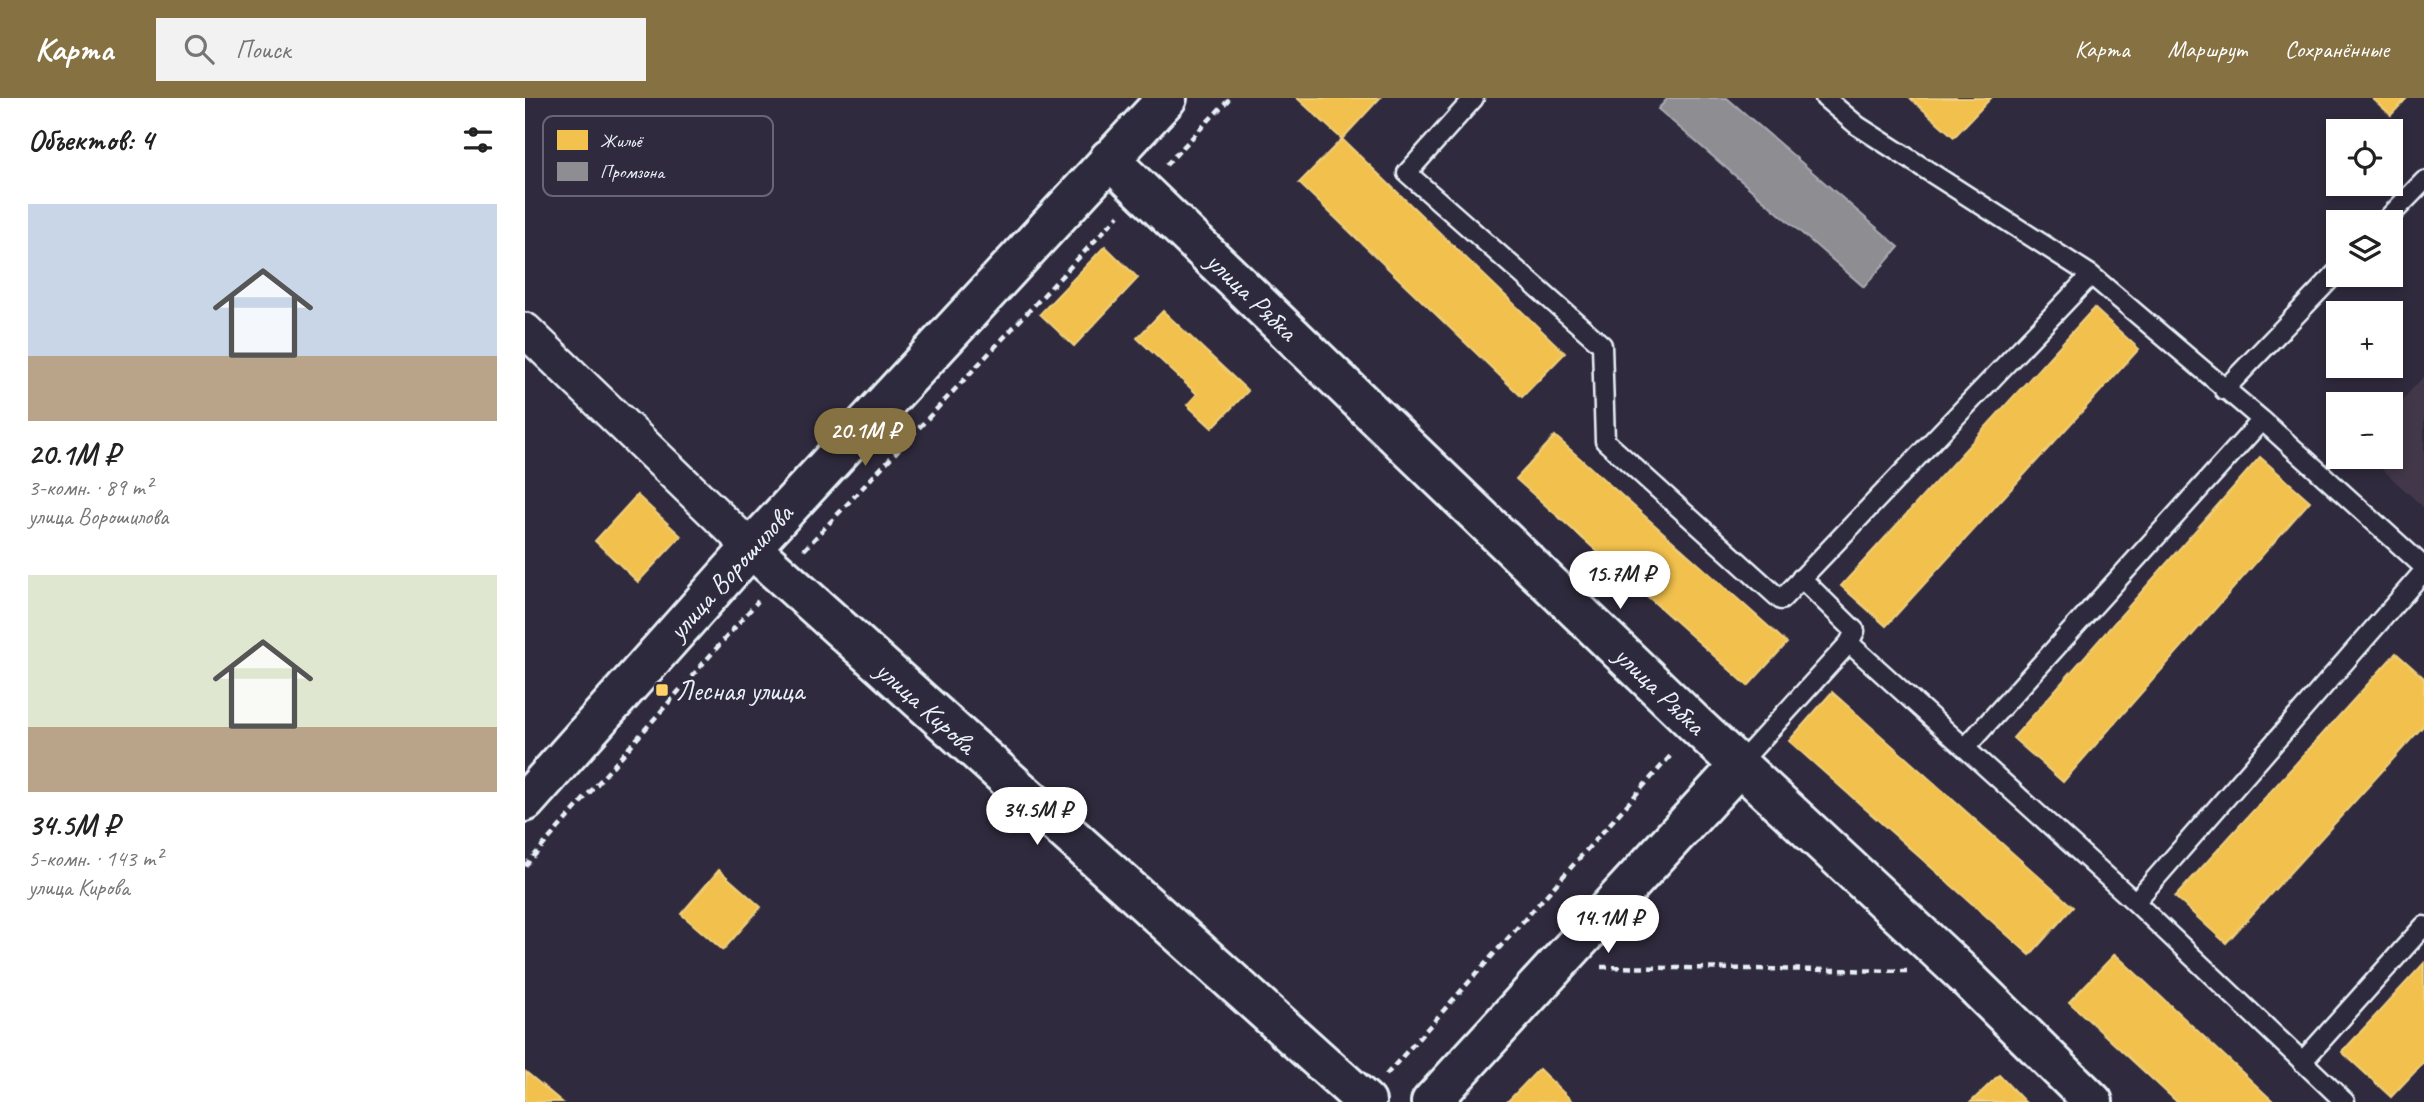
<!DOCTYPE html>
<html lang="ru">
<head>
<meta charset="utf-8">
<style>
  :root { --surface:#fff; --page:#f2f2f2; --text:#222; --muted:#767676; --accent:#857141 }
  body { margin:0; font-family:Caveat,sans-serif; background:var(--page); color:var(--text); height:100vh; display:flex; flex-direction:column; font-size:26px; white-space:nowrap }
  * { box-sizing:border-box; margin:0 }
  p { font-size:23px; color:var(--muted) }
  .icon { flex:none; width:38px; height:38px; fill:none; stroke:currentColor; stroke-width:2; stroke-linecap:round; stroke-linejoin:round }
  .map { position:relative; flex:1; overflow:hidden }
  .details { display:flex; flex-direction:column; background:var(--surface); width:525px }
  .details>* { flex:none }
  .controls { position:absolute; left:1801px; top:21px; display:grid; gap:14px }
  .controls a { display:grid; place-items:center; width:77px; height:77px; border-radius:0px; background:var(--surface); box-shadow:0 4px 10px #0003; font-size:35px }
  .price { position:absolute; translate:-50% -60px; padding:0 16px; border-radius:24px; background:#fff; color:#222; font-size:23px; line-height:46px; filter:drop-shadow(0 2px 4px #0008) }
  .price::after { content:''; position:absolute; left:50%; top:42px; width:21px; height:16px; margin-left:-10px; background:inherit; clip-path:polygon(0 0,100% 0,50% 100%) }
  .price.current { background:var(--accent); color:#fff }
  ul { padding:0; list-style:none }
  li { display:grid; align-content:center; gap:14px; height:371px; padding:0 28px }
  li span { display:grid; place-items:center; height:217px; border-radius:0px; color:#555 }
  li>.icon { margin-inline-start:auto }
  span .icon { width:126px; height:126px; fill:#fffc; stroke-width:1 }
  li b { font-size:30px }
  h2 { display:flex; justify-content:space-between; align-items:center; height:84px; padding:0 28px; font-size:30px }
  header { display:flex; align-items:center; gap:42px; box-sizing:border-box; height:98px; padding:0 35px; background:var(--accent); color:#fff }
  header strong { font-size:33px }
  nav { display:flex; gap:38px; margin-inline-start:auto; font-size:24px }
  .search { width:490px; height:63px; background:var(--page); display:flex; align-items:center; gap:18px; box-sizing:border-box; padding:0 24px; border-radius:0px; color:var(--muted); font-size:26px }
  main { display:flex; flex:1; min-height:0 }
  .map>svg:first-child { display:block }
</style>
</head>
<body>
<header>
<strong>Карта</strong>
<div class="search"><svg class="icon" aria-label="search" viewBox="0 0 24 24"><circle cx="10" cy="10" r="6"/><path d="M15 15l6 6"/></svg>Поиск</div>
<nav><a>Карта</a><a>Маршрут</a><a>Сохранённые</a></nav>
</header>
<main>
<section class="details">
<h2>Объектов: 4<svg class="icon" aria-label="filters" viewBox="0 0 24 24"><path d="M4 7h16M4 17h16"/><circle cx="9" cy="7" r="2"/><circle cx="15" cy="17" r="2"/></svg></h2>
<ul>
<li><span style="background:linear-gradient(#c9d6e8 70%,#b9a48a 0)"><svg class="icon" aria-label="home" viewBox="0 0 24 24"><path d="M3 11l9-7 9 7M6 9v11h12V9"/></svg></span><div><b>20.1M ₽</b><p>3-комн. · 89 m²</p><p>улица Ворошилова</p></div></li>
<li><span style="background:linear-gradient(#dfe7d0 70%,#b9a48a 0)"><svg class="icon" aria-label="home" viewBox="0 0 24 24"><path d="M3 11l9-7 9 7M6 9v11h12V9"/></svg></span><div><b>34.5M ₽</b><p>5-комн. · 143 m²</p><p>улица Кирова</p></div></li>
</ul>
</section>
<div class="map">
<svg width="1899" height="1004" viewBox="0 0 1899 1004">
  <rect width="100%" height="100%" fill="#2f2a3d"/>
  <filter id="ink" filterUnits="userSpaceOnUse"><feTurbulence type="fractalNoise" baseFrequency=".0143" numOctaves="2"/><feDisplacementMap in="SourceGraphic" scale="14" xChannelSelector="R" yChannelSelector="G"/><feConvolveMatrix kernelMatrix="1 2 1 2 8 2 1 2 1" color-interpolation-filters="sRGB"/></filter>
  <g filter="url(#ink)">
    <!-- built -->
    <path fill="#423748" d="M 1899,278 L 1899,410 L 1844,359 L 1866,359 L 1866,314 Z"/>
    <!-- homes -->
    <path fill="#f2c14e" stroke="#efcf81" stroke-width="2" d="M 772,0 L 855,0 L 817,41 Z
      M 1385,0 L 1466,0 L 1429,39 Z
      M 1847,0 L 1882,0 L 1866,17 Z
      M 817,41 L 1040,255 L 997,299 L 774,85 Z
      M 580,148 L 613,180 L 549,248 L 515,216 Z
      M 1569,210 L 1614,251 L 1361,528 L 1316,488 Z
      M 638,213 L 723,293 L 687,330 L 662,307 L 672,296 L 612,240 Z
      M 1030,338 L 1262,545 L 1223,588 L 991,381 Z
      M 1735,359 L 1785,403 L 1538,684 L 1488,640 Z
      M 112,397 L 156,438 L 113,484 L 70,443 Z
      M 1871,555 L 1899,580 L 1899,627 L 1701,845 L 1650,799 Z
      M 1307,594 L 1548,809 L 1505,857 L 1264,643 Z
      M 194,772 L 236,809 L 198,852 L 156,816 Z
      M 1590,856 L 1749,1004 L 1652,1004 L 1544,904 Z
      M 1899,865 L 1899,964 L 1866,999 L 1817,954 Z
      M 1014,971 L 1048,1004 L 982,1004 Z
      M 1,974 L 37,1004 L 0,1004 Z
      M 1474,977 L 1500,1004 L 1446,1004 Z"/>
    <!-- industry -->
    <path fill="#8d8d92" stroke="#a8abb1" stroke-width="2" d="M 1143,0 L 1202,0 L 1374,149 L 1339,189 L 1133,11 Z"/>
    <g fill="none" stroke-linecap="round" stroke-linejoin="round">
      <defs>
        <path id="service" d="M 949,0 L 882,75 L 1077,247 L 1080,343 L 1256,502 L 1566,177
          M 1300,0 L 1333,28 L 1566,177 L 1737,322 L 1899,469
          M 1859,124 L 1899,83
          M 1699,292 L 1813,173
          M 1276,480 L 1330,533 L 1324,545
          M 1440,650 L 1737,322
          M 1215,667 L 1225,654 L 1324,545 L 1610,804 L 1820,1004
          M 1610,804 L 1899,473
          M 1777,964 L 1899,828"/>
        <path id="minor" d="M 0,232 L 226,450"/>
        <path id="tertiary" d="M 584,61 L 1172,628 L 1436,874 L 1568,1004
          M 226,450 L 841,1004
          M 906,1004 L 1215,667"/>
        <path id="secondary" d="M 0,704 L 226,450 L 642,0"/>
      </defs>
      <!-- service casing -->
      <use href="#service" stroke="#e8f1f8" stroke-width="23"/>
      <!-- minor casing -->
      <use href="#minor" stroke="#e8f1f8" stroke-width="38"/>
      <!-- tertiary casing -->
      <use href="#tertiary" stroke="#e8f1f8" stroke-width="44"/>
      <!-- secondary casing -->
      <use href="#secondary" stroke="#e8f1f8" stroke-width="44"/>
      <!-- path -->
      <path stroke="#e8f1f8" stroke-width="4.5" stroke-dasharray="7 5" stroke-linecap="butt" d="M 641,67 L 705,0
        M 279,452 L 594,117
        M 0,768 L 233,503
        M 1076,869 L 1382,873
        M 861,977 L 1148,655"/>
      <!-- service -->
      <use href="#service" stroke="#2f2a3d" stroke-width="18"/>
      <!-- minor -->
      <use href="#minor" stroke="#2f2a3d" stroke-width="33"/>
      <!-- tertiary -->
      <use href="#tertiary" stroke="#2f2a3d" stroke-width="38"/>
      <!-- secondary -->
      <use href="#secondary" stroke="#2f2a3d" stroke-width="38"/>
    </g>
  </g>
  <!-- markers -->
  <rect fill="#ffd166" stroke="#2f2a3d" stroke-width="2.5" x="130" y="585" width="14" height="14" rx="3.5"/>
  <g text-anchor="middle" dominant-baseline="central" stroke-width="7" stroke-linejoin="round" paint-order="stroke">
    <!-- street labels -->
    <g font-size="28" fill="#e8f1f8" stroke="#2f2a3d">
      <text transform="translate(727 198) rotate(44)">улица Рябка</text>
      <text transform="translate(205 474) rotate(-48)">улица Ворошилова</text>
      <text transform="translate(1135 592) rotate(44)">улица Рябка</text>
      <text transform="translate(401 609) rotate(42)">улица Кирова</text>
    </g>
    <!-- poi labels -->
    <g font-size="28" fill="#e8f1f8" stroke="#2f2a3d" text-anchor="start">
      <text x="151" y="592">Лесная улица</text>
    </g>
  </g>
  <!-- legend -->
  <rect x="18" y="18" width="230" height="80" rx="10" fill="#2f2a3d" stroke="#666675" stroke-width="2"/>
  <rect x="32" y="32" width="31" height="20" fill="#f2c14e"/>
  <rect x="32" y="64" width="31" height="19" fill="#8d8d92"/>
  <g font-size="19" fill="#e8f1f8">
    <text x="75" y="49">Жильё</text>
    <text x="75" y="80">Промзона</text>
  </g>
</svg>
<div class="controls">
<a><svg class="icon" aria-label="locate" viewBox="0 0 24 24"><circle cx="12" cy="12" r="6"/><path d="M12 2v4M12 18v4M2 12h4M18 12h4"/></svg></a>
<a><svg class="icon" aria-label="layers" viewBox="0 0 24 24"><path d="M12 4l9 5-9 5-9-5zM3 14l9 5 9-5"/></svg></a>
<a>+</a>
<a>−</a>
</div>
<b class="price current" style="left:340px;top:370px">20.1M ₽</b>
<b class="price" style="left:1095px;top:513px">15.7M ₽</b>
<b class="price" style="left:512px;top:749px">34.5M ₽</b>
<b class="price" style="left:1083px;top:857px">14.1M ₽</b>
</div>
</main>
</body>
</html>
